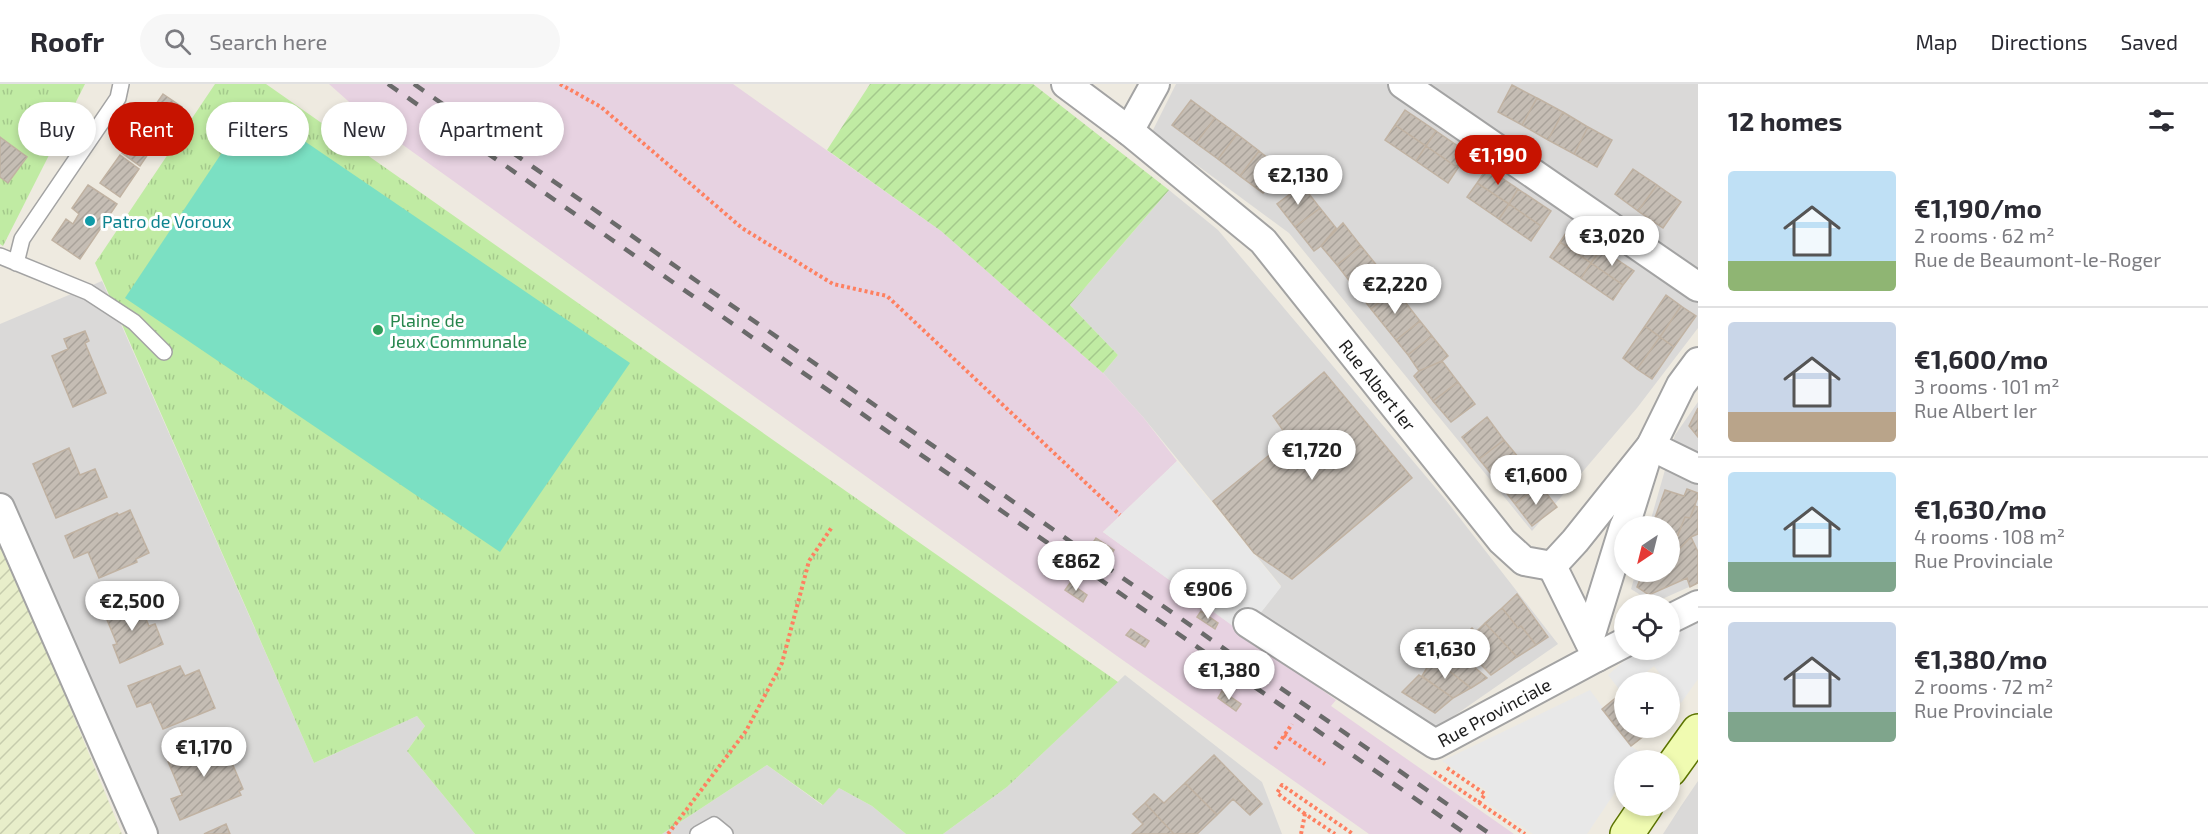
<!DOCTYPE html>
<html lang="en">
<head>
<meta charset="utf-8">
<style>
  :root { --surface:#fff; --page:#f7f7f7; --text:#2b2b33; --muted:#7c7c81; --line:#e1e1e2; --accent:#c71300 }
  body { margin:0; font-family:"Exo 2",sans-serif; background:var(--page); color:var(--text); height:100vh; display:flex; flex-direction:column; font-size:22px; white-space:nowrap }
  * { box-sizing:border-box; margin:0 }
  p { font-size:20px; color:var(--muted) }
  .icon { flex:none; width:33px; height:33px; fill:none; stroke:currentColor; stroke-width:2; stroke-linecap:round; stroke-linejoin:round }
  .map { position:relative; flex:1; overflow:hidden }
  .sheet { display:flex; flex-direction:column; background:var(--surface); width:510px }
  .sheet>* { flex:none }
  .top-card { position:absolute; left:18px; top:18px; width:570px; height:54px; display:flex; gap:12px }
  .needle { width:39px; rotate:215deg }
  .fabs { position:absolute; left:1614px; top:432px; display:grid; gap:12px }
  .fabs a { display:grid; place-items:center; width:66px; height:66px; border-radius:50%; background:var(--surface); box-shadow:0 3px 9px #0003; font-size:30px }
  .price { position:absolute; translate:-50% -51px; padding:0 14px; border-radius:21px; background:#fff; color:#222; font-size:20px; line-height:39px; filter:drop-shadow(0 2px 3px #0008) }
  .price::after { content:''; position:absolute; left:50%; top:36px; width:18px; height:14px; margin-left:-9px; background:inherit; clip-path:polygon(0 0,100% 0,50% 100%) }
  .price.current { background:var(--accent); color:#fff }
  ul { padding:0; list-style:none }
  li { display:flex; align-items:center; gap:18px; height:150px; padding:0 30px }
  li+li { border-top:2px solid var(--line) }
  li span { display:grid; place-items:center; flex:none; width:168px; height:120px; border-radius:6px; color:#555 }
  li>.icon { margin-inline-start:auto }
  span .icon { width:72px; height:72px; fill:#fffc; stroke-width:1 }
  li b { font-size:26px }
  h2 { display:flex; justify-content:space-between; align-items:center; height:72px; padding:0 30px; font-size:26px }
  .chip { padding:0 21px; border-radius:27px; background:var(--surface); box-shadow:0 3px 9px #0003; font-size:21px; line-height:54px }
  .chip.current { background:var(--accent); color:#fff }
  header { display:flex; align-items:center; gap:36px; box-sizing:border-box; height:84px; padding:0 30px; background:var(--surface); border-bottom:2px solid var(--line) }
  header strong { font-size:28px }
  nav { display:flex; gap:33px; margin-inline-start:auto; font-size:21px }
  .search { width:420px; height:54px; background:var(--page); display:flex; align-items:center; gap:15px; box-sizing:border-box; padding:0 21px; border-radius:33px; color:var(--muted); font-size:22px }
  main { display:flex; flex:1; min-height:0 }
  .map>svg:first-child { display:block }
</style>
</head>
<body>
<header>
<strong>Roofr</strong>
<div class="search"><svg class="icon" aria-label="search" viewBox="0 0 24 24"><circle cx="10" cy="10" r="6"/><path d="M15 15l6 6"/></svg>Search here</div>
<nav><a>Map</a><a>Directions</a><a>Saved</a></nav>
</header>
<main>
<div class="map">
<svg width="1698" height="750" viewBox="0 0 1698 750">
  <defs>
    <pattern id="farmland-furrows" width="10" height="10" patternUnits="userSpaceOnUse" patternTransform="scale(1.5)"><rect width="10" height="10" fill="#e8eeca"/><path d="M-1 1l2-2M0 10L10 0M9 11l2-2" fill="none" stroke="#c6ccad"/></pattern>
    <pattern id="grass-tufts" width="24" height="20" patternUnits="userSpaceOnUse" patternTransform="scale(1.5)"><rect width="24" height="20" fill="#c0eba3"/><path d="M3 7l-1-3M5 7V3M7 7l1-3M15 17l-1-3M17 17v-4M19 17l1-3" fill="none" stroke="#a4c98c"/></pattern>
    <pattern id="garden-furrows" width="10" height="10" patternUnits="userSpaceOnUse" patternTransform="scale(1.5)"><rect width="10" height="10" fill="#c0eba3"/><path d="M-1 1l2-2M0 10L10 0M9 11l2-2" fill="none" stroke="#a4c98c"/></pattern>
    <pattern id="building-hatch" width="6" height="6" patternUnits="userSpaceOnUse" patternTransform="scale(1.5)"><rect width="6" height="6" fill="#c5bdb4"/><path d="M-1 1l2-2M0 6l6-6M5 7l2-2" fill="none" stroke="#a9a29a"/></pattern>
  </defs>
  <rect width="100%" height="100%" fill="#eeeae0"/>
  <!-- residential -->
  <path fill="#dad9d8" d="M 1176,0 L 1698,0 L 1698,244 L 1637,324 L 1532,447 L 1289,149 L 1152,48 Z
    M 1169,106 L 1218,146 L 1445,415 L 1558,560 L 1435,645 L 1260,529 L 1281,502 L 1143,333 L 1103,289 L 1118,271 L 1070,221 Z
    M 102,197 L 314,679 L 417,632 L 425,642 L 407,667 L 475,750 L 127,750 L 0,449 L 0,240 Z
    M 1698,318 L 1698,499 L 1653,519 L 1631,505 L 1636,488 L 1670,488 L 1670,442 L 1649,442 L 1675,351 Z
    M 1125,591 L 1262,698 L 1282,750 L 943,750 L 1007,703 Z
    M 767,681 L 822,721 L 839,704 L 872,722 L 906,750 L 662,750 Z
    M 1698,697 L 1698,750 L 1663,750 L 1681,722 Z"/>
  <!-- railway -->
  <path fill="#e7d2e1" d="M 329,0 L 733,0 L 941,147 L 1103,289 L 1143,333 L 1177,377 L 1103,448 L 1336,616 L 1331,622 L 1514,750 L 1369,750 L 1117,572 L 375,41 Z"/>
  <!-- farmland -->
  <path fill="url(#farmland-furrows)" d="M 0,457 L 23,509 L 122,750 L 0,750 Z"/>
  <!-- grass -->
  <path fill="url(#grass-tufts)" d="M 0,0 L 85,0 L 3,162 L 0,160 Z
    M 215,0 L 266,0 L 1118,598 L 1007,703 L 943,750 L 906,750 L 872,722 L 839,704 L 823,721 L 767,681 L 662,750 L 475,750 L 407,667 L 425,642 L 417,632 L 314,679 L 95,179 Z"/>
  <!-- garden -->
  <path fill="url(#garden-furrows)" d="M 870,0 L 1033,0 L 1169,106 L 1070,221 L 1118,271 L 1103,289 L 941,147 L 827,66 Z"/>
  <!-- pitch -->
  <path fill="#7be0c3" d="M 253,22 L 630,279 L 500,468 L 125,214 Z"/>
  <!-- parking -->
  <path fill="#e8e8e8" d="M 1177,377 L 1281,503 L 1244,550 L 1103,448 Z
    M 1698,510 L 1698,595 L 1681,619 L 1670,603 L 1670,598 L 1666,598 L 1654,582 L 1634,598 L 1624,598 L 1624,607 L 1622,609 L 1608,591 L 1632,570 L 1634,566 L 1670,566 L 1670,523 Z
    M 1590,606 L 1631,662 L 1642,670 L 1637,676 L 1624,676 L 1624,695 L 1587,750 L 1533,750 L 1485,717 L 1490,709 L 1442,677 Z"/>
  <!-- building -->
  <path fill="url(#building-hatch)" stroke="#c0b2a2" stroke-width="1.5" d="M 1512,1 L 1537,14 L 1522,41 L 1498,28 Z
    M 163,10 L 182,23 L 175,34 L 156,20 Z
    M 1537,14 L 1563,28 L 1548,56 L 1522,41 Z
    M 1191,16 L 1215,34 L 1196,59 L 1172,41 Z
    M 154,24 L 174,36 L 167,46 L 148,33 Z
    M 1405,26 L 1436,47 L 1426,62 L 1395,41 Z
    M 1563,28 L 1588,43 L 1574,70 L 1548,56 Z
    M 1215,34 L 1237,50 L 1218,75 L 1196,59 Z
    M 143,39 L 161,51 L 140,82 L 122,69 Z
    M 1395,41 L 1426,62 L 1416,77 L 1385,56 Z
    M 1588,43 L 1612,56 L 1597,83 L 1574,70 Z
    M 1436,47 L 1468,69 L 1458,84 L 1426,62 Z
    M 1237,50 L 1259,67 L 1240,92 L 1218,75 Z
    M 0,53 L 27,73 L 8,99 L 0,93 Z
    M 1426,62 L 1458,84 L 1448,99 L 1416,77 Z
    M 1259,67 L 1282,85 L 1263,109 L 1240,92 Z
    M 120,71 L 139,85 L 120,113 L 100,99 Z
    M 1487,84 L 1518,105 L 1509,120 L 1477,99 Z
    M 1633,85 L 1657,101 L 1638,127 L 1615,110 Z
    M 1477,99 L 1509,120 L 1499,135 L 1467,113 Z
    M 88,101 L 117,120 L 80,175 L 52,156 L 66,135 L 73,140 L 79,130 L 72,124 Z
    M 1302,101 L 1320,124 L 1295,143 L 1277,120 Z
    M 1657,101 L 1681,118 L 1663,144 L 1638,127 Z
    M 1518,105 L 1551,127 L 1541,142 L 1509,120 Z
    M 1509,120 L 1541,142 L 1531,157 L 1499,135 Z
    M 1320,124 L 1336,144 L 1321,162 L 1314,167 L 1295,143 Z
    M 1343,139 L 1361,162 L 1337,181 L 1321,162 Z
    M 1570,143 L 1601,165 L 1591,179 L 1560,158 Z
    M 1560,158 L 1591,179 L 1581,194 L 1550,173 Z
    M 1361,162 L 1378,183 L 1354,203 L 1337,181 Z
    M 1601,165 L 1634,187 L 1623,201 L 1591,179 Z
    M 1591,179 L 1623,201 L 1613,216 L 1581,194 Z
    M 1378,183 L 1395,205 L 1371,225 L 1354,203 Z
    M 1395,205 L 1420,237 L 1396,256 L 1371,225 Z
    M 1666,211 L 1681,222 L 1660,253 L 1645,242 Z
    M 1681,222 L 1696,232 L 1674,263 L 1660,253 Z
    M 1420,237 L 1432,252 L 1408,271 L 1396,256 Z
    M 1645,242 L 1660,253 L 1637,285 L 1623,274 Z
    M 85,247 L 89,257 L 85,259 L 106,309 L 73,323 L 52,272 L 68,265 L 64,255 Z
    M 1432,252 L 1448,272 L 1442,277 L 1419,287 L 1408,271 Z
    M 1660,253 L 1674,263 L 1652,295 L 1637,285 Z
    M 1442,277 L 1458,298 L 1433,317 L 1414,292 L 1419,287 Z
    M 1324,288 L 1412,394 L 1292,495 L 1254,469 L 1213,417 L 1289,355 L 1273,332 Z
    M 1458,298 L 1475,320 L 1451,338 L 1433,317 Z
    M 1698,324 L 1698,353 L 1689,342 Z
    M 1487,333 L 1504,356 L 1479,375 L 1462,353 Z
    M 1504,356 L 1523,379 L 1498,398 L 1479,375 Z
    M 69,364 L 80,391 L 95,385 L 107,413 L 56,434 L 33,380 Z
    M 1523,379 L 1540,401 L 1515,420 L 1498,398 Z
    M 1540,401 L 1557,423 L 1532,442 L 1515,420 Z
    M 1687,405 L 1698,409 L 1698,413 L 1690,434 L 1685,433 L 1677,453 L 1670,450 L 1670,442 L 1652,442 L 1665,406 L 1684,412 Z
    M 1695,422 L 1698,423 L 1698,450 L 1691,453 L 1674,470 L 1670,468 L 1670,450 L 1677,453 L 1685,433 L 1690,434 Z
    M 130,426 L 149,469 L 136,475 L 137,478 L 99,494 L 88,468 L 74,474 L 65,452 L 117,429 L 119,431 Z
    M 1691,453 L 1698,468 L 1698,499 L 1690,503 L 1687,494 L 1649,511 L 1637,503 L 1643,488 L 1670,488 L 1670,468 L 1674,470 Z
    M 1096,454 L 1114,466 L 1110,472 L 1092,460 Z
    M 1070,499 L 1087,511 L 1083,518 L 1065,506 Z
    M 1517,510 L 1548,553 L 1536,561 L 1521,542 L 1518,544 L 1502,524 Z
    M 138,517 L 149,542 L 155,540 L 163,560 L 120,579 L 113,561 L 117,560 L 105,531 Z
    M 1502,524 L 1518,544 L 1521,542 L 1536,561 L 1517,573 L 1485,539 Z
    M 1201,527 L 1218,539 L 1215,545 L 1197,533 Z
    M 1485,539 L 1517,573 L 1491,591 L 1458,557 L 1472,544 L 1476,548 Z
    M 1131,545 L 1149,557 L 1145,563 L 1126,551 Z
    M 1452,564 L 1487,594 L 1471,604 L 1439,579 Z
    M 1432,575 L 1439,579 L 1471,604 L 1453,614 L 1422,592 Z
    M 180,582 L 185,592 L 199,586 L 215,624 L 163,645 L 151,618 L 137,623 L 128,602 Z
    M 1419,591 L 1453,614 L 1435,629 L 1402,608 Z
    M 1222,607 L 1241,620 L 1236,627 L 1218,614 Z
    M 1624,607 L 1624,644 L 1654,644 L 1631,662 L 1602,625 Z
    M 221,653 L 243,705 L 239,707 L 241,711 L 180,736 L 171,715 L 182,711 L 167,675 Z
    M 1214,671 L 1262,720 L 1250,731 L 1233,715 L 1217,731 L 1185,699 Z
    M 1185,699 L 1217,731 L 1197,750 L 1174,750 L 1145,719 L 1154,710 L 1164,719 Z
    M 1145,719 L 1174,750 L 1132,750 L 1143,740 L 1133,730 Z
    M 226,740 L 230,750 L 204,750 Z"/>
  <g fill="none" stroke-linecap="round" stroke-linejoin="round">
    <defs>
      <path id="lane" d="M 0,172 L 88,208 L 134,238 L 164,268
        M 16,179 L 22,155 L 118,14 L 121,0
        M 698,750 L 714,741 L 725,750"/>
      <g id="street">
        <path id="s1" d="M 1066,0 L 1129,47 L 1263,157 L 1502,457 L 1524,477 L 1552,482"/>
        <path d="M 1403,0 L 1698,203"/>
        <path d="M 1129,47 L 1155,0"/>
        <path d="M 1651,362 L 1698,385"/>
        <path d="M 0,424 L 143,750"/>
        <path d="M 1625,442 L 1645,378"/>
        <path d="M 1552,482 L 1575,457 L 1651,362 L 1681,301 L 1698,278"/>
        <path d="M 1670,535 L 1698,521"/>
        <path id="s2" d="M 1248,539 L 1435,660 L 1597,573 L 1552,482"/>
        <path d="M 1589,556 L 1624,443"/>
        <path d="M 1597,573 L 1624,559"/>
      </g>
      <path id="secondary" d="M 1670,686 L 1698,647
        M 1627,750 L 1646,722"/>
    </defs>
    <!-- lane casing -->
    <use href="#lane" stroke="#a3a3a3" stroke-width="18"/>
    <!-- street casing -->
    <use href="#street" stroke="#a3a3a3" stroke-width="32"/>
    <!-- secondary casing -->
    <use href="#secondary" stroke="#5c7401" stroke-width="36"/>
    <!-- path -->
    <path stroke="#fe8061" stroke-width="4" stroke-dasharray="3 3" stroke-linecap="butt" d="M 560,0 L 601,23 L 742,144 L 833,200 L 887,212 L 1120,431
      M 1284,651 L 1325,680
      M 1275,665 L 1292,640
      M 1447,684 L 1485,710 L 1479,719
      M 1434,688 L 1525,750
      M 1305,730 L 1277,709 L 1282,701 L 1353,750
      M 668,750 L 746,647 L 782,579 L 809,477 L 832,443
      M 1301,750 L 1305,730 L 1335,750"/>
    <!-- lane -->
    <use href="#lane" stroke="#fff" stroke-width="15"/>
    <!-- street -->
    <use href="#street" stroke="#fff" stroke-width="28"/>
    <!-- secondary -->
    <use href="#secondary" stroke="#f0fbb1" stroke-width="33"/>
    <!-- rail -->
    <path stroke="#6a6a6a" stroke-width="4.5" stroke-dasharray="12 12" stroke-linecap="butt" d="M 388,0 L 1466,750
      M 414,0 L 1490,750"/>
  </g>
  <!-- markers -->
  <circle fill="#0f9aa8" stroke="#fff" stroke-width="2" cx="90" cy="137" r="6"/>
  <circle fill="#2e9e5b" stroke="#fff" stroke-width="2" cx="378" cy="246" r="6"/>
  <g text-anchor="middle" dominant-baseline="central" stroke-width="6" stroke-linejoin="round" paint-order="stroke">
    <!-- culture labels -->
    <g font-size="18" fill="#0d838f" stroke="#fff" text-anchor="start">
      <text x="102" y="137">Patro de Voroux</text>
    </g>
    <!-- leisure labels -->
    <g font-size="18" fill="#27864d" stroke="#fff" text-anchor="start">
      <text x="390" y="236">Plaine de<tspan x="390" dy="21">Jeux Communale</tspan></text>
    </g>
    <!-- street labels -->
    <g font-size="18" fill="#1c1c1c" stroke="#fff">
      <text stroke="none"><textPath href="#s1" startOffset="436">Rue Albert Ier</textPath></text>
      <text stroke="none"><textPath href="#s2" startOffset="290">Rue Provinciale</textPath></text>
    </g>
  </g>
</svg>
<div class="fabs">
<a><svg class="needle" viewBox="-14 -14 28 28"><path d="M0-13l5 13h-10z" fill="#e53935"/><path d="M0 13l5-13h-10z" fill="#7c7c81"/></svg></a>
<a><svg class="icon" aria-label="locate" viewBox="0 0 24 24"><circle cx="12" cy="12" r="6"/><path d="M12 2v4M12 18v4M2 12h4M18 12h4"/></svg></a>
<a>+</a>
<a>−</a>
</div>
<b class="price current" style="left:1498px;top:102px">€1,190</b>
<b class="price" style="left:1298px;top:122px">€2,130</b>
<b class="price" style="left:1612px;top:183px">€3,020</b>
<b class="price" style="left:1395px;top:231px">€2,220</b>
<b class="price" style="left:1312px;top:397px">€1,720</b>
<b class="price" style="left:1536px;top:422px">€1,600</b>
<b class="price" style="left:1076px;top:508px">€862</b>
<b class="price" style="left:1208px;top:536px">€906</b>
<b class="price" style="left:132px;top:548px">€2,500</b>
<b class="price" style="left:1445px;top:596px">€1,630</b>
<b class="price" style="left:1229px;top:617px">€1,380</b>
<b class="price" style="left:204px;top:694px">€1,170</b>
<div class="top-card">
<a class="chip">Buy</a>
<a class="chip current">Rent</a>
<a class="chip">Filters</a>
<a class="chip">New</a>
<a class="chip">Apartment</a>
</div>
</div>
<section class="sheet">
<h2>12 homes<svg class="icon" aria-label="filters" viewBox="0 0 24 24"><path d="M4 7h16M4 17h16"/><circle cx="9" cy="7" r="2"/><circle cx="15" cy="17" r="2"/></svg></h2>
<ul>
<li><span style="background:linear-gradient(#bfe0f5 75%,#8fb573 0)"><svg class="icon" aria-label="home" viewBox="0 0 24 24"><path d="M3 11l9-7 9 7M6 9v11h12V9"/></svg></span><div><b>€1,190/mo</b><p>2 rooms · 62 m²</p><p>Rue de Beaumont-le-Roger</p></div></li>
<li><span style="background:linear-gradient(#c9d6e8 75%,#b9a48a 0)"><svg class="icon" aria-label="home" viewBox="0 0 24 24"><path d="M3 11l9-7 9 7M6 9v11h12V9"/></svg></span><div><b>€1,600/mo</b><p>3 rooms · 101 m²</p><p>Rue Albert Ier</p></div></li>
<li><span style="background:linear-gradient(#bfe0f5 75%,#7fa58c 0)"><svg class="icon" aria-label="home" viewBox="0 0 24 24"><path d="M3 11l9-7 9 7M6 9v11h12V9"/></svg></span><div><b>€1,630/mo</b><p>4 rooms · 108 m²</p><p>Rue Provinciale</p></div></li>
<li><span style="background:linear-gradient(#c9d6e8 75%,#7fa58c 0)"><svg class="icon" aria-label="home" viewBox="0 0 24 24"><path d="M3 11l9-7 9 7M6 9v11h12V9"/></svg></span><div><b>€1,380/mo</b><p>2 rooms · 72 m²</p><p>Rue Provinciale</p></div></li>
</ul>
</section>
</main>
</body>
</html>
